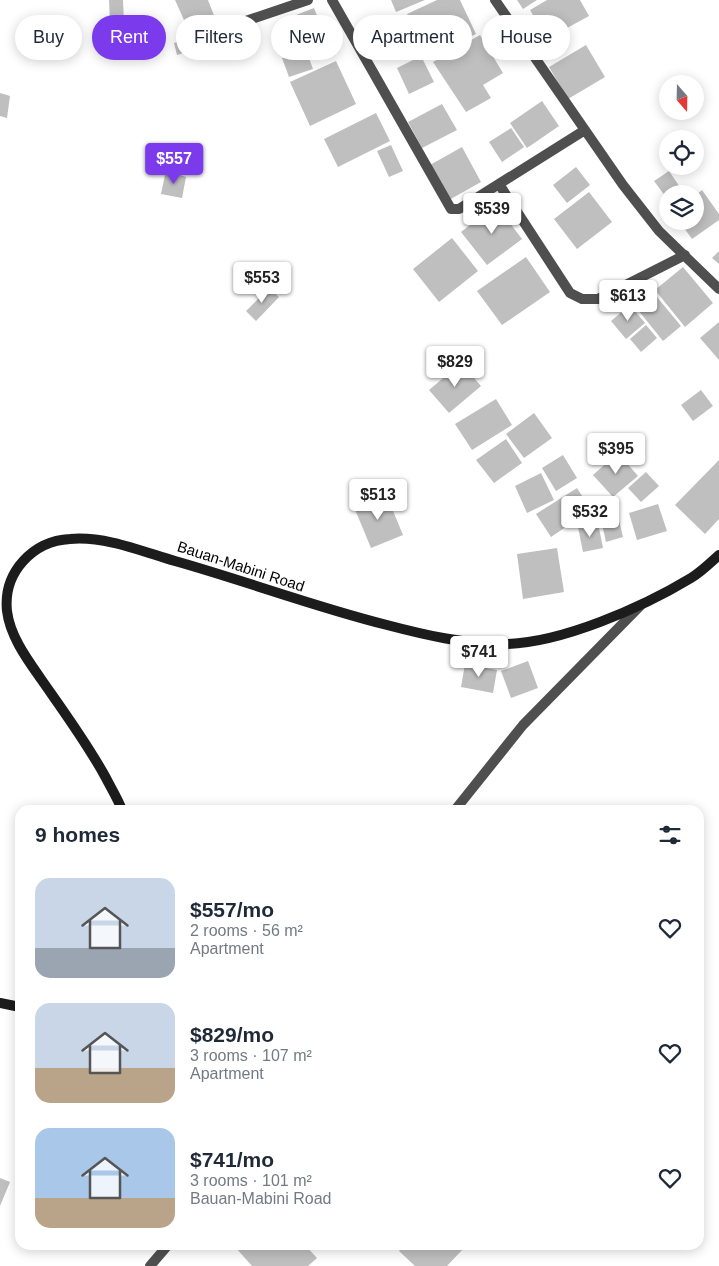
<!DOCTYPE html>
<html lang="en">
<head>
<meta charset="utf-8">
<style>
  :root { --surface:#fff; --page:#f2f2f3; --text:#1f2937; --muted:#747a83; --accent:#7c3aed }
  body { margin:0; font-family:Arial,sans-serif; background:var(--page); color:var(--text); height:100vh; display:flex; flex-direction:column; font-size:19px; white-space:nowrap }
  * { box-sizing:border-box; margin:0 }
  p { font-size:16px; color:var(--muted) }
  .icon { flex:none; width:28px; height:28px; fill:none; stroke:currentColor; stroke-width:2; stroke-linecap:round; stroke-linejoin:round }
  .map { position:relative; flex:1; overflow:hidden }
  .panel { position:absolute; left:15px; top:805px; width:689px; height:445px; display:flex; flex-direction:column; background:var(--surface); border-radius:15px; box-shadow:0 2px 12px #0003 }
  .panel>* { flex:none }
  .hud { position:absolute; left:15px; top:15px; width:690px; height:45px; display:flex; gap:10px }
  .needle { width:32px; rotate:160deg }
  .buttons { position:absolute; left:659px; top:75px; display:grid; gap:10px }
  .buttons a { display:grid; place-items:center; width:45px; height:45px; border-radius:50%; background:var(--surface); box-shadow:0 2px 12px #0003; font-size:25px }
  .price { position:absolute; translate:-50% -42px; padding:0 11px; border-radius:5px; background:#fff; color:#222; font-size:16px; line-height:32px; filter:drop-shadow(0 1px 2px #0008) }
  .price::after { content:''; position:absolute; left:50%; top:30px; width:15px; height:11px; margin-left:-8px; background:inherit; clip-path:polygon(0 0,100% 0,50% 100%) }
  .price.selected { background:var(--accent); color:#fff }
  ul { padding:0; list-style:none }
  li { display:flex; align-items:center; gap:15px; height:125px; padding:0 20px }
  li span { display:grid; place-items:center; flex:none; width:140px; height:100px; border-radius:15px; color:#555 }
  li>.icon { margin-inline-start:auto }
  span .icon { width:60px; height:60px; fill:#fffc; stroke-width:1 }
  li b { font-size:21px }
  h2 { display:flex; justify-content:space-between; align-items:center; height:60px; padding:0 20px; font-size:21px }
  .pill { padding:0 18px; border-radius:22px; background:var(--surface); box-shadow:0 2px 12px #0003; font-size:18px; line-height:45px }
  .pill.selected { background:var(--accent); color:#fff }
  .map>svg:first-child { display:block }
</style>
</head>
<body>
<div class="map">
<svg width="719" height="1266" viewBox="0 0 719 1266">
  <rect width="100%" height="100%" fill="#fff"/>
  <!-- building -->
  <path fill="#bfbfbf" d="M 109,0 L 123,0 L 124,21 L 110,22 Z
    M 175,0 L 208,0 L 215,18 L 188,29 Z
    M 391,0 L 425,0 L 396,12 Z
    M 437,0 L 460,0 L 476,34 L 427,57 L 407,14 Z
    M 517,0 L 537,0 L 523,9 Z
    M 547,0 L 580,0 L 589,16 L 547,39 L 530,10 Z
    M 314,8 L 327,41 L 291,55 L 278,22 Z
    M 480,35 L 503,73 L 483,85 L 491,98 L 466,112 L 433,62 Z
    M 183,40 L 187,52 L 177,55 L 174,43 Z
    M 586,45 L 605,77 L 568,99 L 549,67 Z
    M 306,50 L 313,69 L 289,77 L 282,58 Z
    M 421,56 L 434,82 L 409,94 L 397,68 Z
    M 336,61 L 356,104 L 310,126 L 290,82 Z
    M 0,93 L 10,96 L 7,118 L 0,116 Z
    M 542,101 L 559,126 L 527,148 L 510,123 Z
    M 442,104 L 457,130 L 422,148 L 408,122 Z
    M 376,113 L 390,141 L 338,167 L 324,139 Z
    M 511,128 L 524,147 L 502,162 L 489,142 Z
    M 391,145 L 403,171 L 389,177 L 377,151 Z
    M 462,147 L 481,182 L 449,200 L 430,165 Z
    M 576,167 L 590,185 L 567,203 L 553,185 Z
    M 166,170 L 186,177 L 182,198 L 161,194 Z
    M 669,171 L 684,193 L 668,194 L 668,200 L 654,181 Z
    M 702,190 L 719,214 L 719,220 L 692,239 L 679,221 L 695,221 L 695,196 Z
    M 589,192 L 612,222 L 577,249 L 554,219 Z
    M 496,205 L 522,239 L 487,265 L 461,232 Z
    M 452,238 L 478,271 L 439,302 L 413,269 Z
    M 719,251 L 719,264 L 712,258 Z
    M 526,257 L 550,292 L 502,325 L 477,291 Z
    M 683,267 L 713,303 L 685,327 L 655,290 Z
    M 269,288 L 279,297 L 256,321 L 246,311 Z
    M 652,291 L 681,326 L 663,341 L 634,305 Z
    M 630,305 L 645,323 L 626,339 L 611,321 Z
    M 719,322 L 719,360 L 700,338 Z
    M 646,325 L 657,338 L 641,352 L 630,339 Z
    M 461,363 L 481,386 L 449,413 L 429,390 Z
    M 701,390 L 713,406 L 693,421 L 681,405 Z
    M 496,399 L 512,425 L 472,450 L 455,424 Z
    M 534,413 L 552,438 L 524,458 L 506,434 Z
    M 506,439 L 522,463 L 494,483 L 476,460 Z
    M 618,453 L 638,476 L 613,497 L 593,475 Z
    M 563,455 L 577,478 L 556,491 L 542,468 Z
    M 719,460 L 719,519 L 705,534 L 675,505 Z
    M 646,472 L 659,486 L 641,502 L 628,488 Z
    M 541,473 L 554,500 L 527,513 L 515,486 Z
    M 577,488 L 591,510 L 551,537 L 536,514 Z
    M 386,494 L 403,535 L 371,548 L 354,507 Z
    M 658,504 L 667,531 L 637,540 L 629,513 Z
    M 619,520 L 623,537 L 606,542 L 602,524 Z
    M 598,523 L 603,548 L 583,552 L 578,527 Z
    M 557,548 L 564,592 L 523,599 L 517,554 Z
    M 528,661 L 538,688 L 511,698 L 501,671 Z
    M 465,664 L 497,670 L 493,693 L 461,687 Z
    M 0,1178 L 10,1182 L 0,1206 Z
    M 239,1245 L 305,1245 L 317,1258 L 308,1266 L 252,1266 L 236,1248 Z
    M 404,1245 L 460,1245 L 464,1248 L 447,1266 L 415,1266 L 399,1251 Z"/>
  <g fill="none" stroke-linecap="round" stroke-linejoin="round">
    <!-- street -->
    <path stroke="#4f4f4f" stroke-width="10" d="M 332,0 L 451,209 L 459,209 L 585,130
      M 495,0 L 623,185 L 659,231 L 719,289
      M 225,28 L 308,0
      M 499,184 L 570,293 L 582,299 L 598,299 L 685,255
      M 455,810 L 523,725 L 640,606
      M 150,1266 L 168,1245"/>
    <!-- secondary -->
    <path stroke="#1c1c1c" stroke-width="10" d="M 122,810 C 118,799 111,788 106,778 C 87,743 64,712 41,679 C 27,659 10,636 7,611 C 3,572 33,541 70,539 C 106,536 141,551 175,561 C 246,581 315,607 387,625 C 425,635 464,644 503,644 C 560,644 643,607 691,578 C 701,572 710,563 719,555
      M 0,1003 L 20,1007"/>
  </g>
  <g text-anchor="middle" dominant-baseline="central" stroke-width="4" stroke-linejoin="round" paint-order="stroke">
    <!-- street labels -->
    <g font-size="15" fill="#000" stroke="#fff">
      <text transform="translate(241 566) rotate(18)">Bauan-Mabini Road</text>
    </g>
  </g>
</svg>
<div class="buttons">
<a><svg class="needle" viewBox="-14 -14 28 28"><path d="M0-13l5 13h-10z" fill="#e53935"/><path d="M0 13l5-13h-10z" fill="#747a83"/></svg></a>
<a><svg class="icon" aria-label="locate" viewBox="0 0 24 24"><circle cx="12" cy="12" r="6"/><path d="M12 2v4M12 18v4M2 12h4M18 12h4"/></svg></a>
<a><svg class="icon" aria-label="layers" viewBox="0 0 24 24"><path d="M12 4l9 5-9 5-9-5zM3 14l9 5 9-5"/></svg></a>
</div>
<b class="price selected" style="left:174px;top:185px">$557</b>
<b class="price" style="left:492px;top:235px">$539</b>
<b class="price" style="left:262px;top:304px">$553</b>
<b class="price" style="left:628px;top:322px">$613</b>
<b class="price" style="left:455px;top:388px">$829</b>
<b class="price" style="left:616px;top:475px">$395</b>
<b class="price" style="left:378px;top:521px">$513</b>
<b class="price" style="left:590px;top:538px">$532</b>
<b class="price" style="left:479px;top:678px">$741</b>
<div class="hud">
<a class="pill">Buy</a>
<a class="pill selected">Rent</a>
<a class="pill">Filters</a>
<a class="pill">New</a>
<a class="pill">Apartment</a>
<a class="pill">House</a>
</div>
<section class="panel">
<h2>9 homes<svg class="icon" aria-label="filters" viewBox="0 0 24 24"><path d="M4 7h16M4 17h16"/><circle cx="9" cy="7" r="2"/><circle cx="15" cy="17" r="2"/></svg></h2>
<ul>
<li><span style="background:linear-gradient(#c9d6e8 70%,#9aa5b1 0)"><svg class="icon" aria-label="home" viewBox="0 0 24 24"><path d="M3 11l9-7 9 7M6 9v11h12V9"/></svg></span><div><b>$557/mo</b><p>2 rooms · 56 m²</p><p>Apartment</p></div><svg class="icon" aria-label="heart" viewBox="0 0 24 24"><path d="M12 20l-8-8c-3-5 5-10 8-4 3-6 11-1 8 4z"/></svg></li>
<li><span style="background:linear-gradient(#c9d6e8 65%,#b9a48a 0)"><svg class="icon" aria-label="home" viewBox="0 0 24 24"><path d="M3 11l9-7 9 7M6 9v11h12V9"/></svg></span><div><b>$829/mo</b><p>3 rooms · 107 m²</p><p>Apartment</p></div><svg class="icon" aria-label="heart" viewBox="0 0 24 24"><path d="M12 20l-8-8c-3-5 5-10 8-4 3-6 11-1 8 4z"/></svg></li>
<li><span style="background:linear-gradient(#a9c7e8 70%,#b9a48a 0)"><svg class="icon" aria-label="home" viewBox="0 0 24 24"><path d="M3 11l9-7 9 7M6 9v11h12V9"/></svg></span><div><b>$741/mo</b><p>3 rooms · 101 m²</p><p>Bauan-Mabini Road</p></div><svg class="icon" aria-label="heart" viewBox="0 0 24 24"><path d="M12 20l-8-8c-3-5 5-10 8-4 3-6 11-1 8 4z"/></svg></li>
</ul>
</section>
</div>
</body>
</html>
